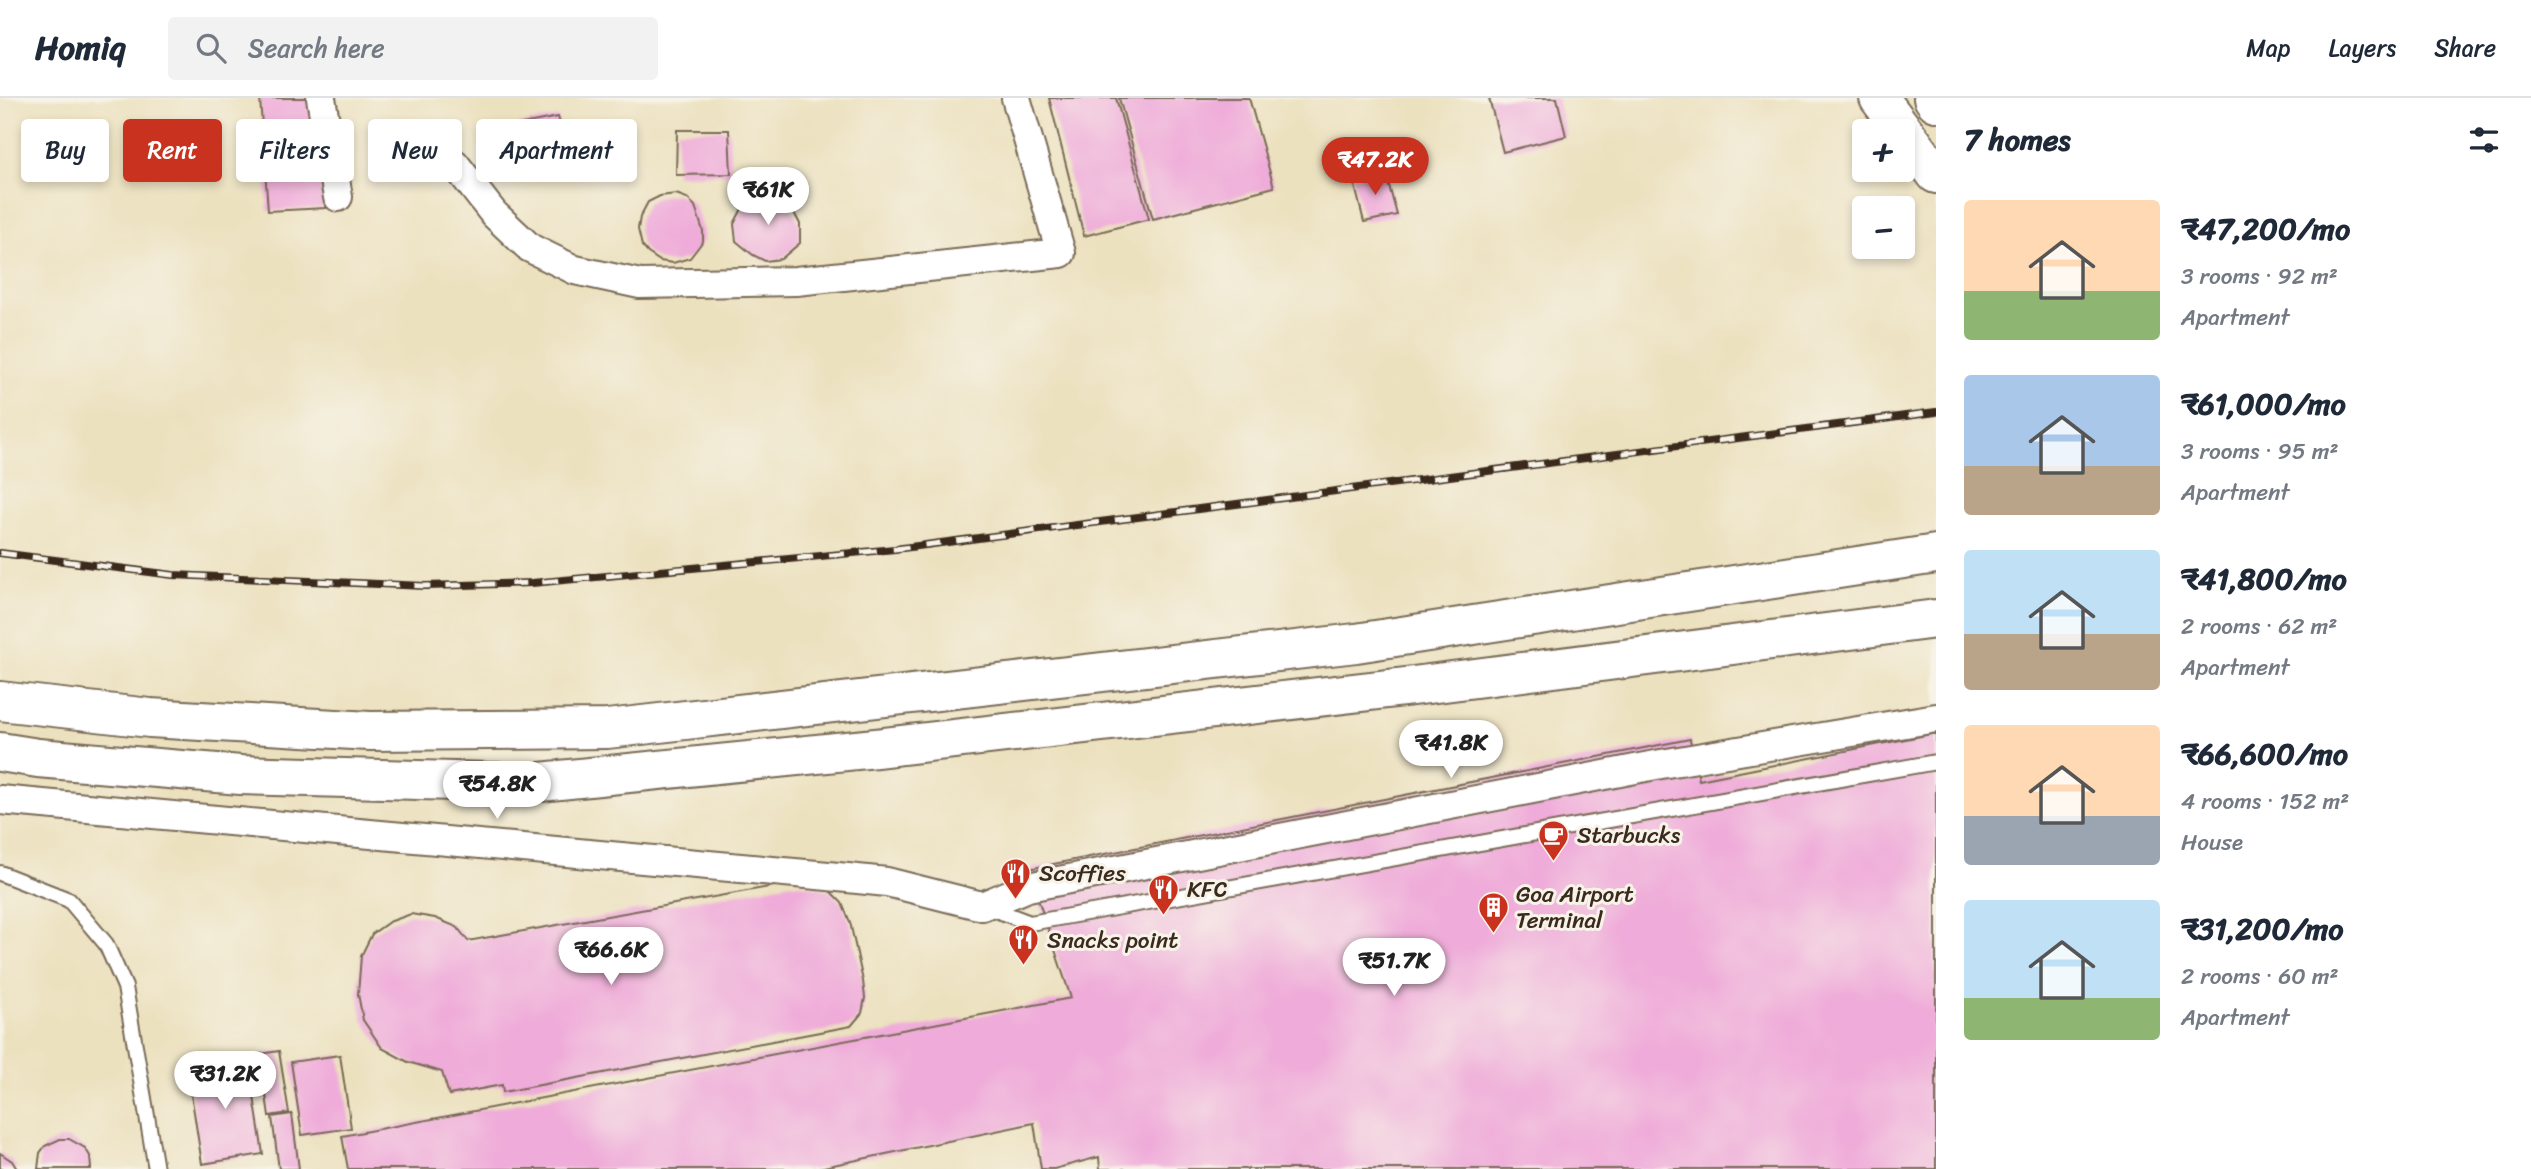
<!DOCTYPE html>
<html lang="en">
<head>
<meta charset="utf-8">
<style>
  :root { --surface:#fff; --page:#f2f2f3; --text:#1f2937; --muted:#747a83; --line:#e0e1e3; --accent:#c8321e }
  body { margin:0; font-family:Sriracha,sans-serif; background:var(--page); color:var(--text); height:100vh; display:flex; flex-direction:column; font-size:26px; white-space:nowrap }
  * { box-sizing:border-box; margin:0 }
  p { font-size:23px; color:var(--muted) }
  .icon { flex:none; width:38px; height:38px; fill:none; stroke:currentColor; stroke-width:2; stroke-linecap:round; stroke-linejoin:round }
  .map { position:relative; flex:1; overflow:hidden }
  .details { display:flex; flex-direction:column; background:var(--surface); width:595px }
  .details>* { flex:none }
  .top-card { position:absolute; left:21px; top:21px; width:665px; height:63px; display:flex; gap:14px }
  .fabs { position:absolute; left:1852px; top:21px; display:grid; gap:14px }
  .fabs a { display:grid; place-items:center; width:63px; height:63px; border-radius:7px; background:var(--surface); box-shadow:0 4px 10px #0003; font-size:35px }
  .price { position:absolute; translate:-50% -60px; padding:0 16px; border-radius:24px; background:#fff; color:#222; font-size:23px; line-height:46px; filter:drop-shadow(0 2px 4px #0008) }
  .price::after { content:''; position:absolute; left:50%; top:42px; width:21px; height:16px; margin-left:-10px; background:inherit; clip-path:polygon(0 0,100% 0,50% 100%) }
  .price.active { background:var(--accent); color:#fff }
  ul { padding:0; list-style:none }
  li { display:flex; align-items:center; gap:21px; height:175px; padding:0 28px }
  li span { display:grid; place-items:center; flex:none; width:196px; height:140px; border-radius:7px; color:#555 }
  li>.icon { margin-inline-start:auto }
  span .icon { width:84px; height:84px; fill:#fffc; stroke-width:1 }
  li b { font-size:30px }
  h2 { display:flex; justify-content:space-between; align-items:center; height:84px; padding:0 28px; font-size:30px }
  .pill { padding:0 24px; border-radius:7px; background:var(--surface); box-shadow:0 4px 10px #0003; font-size:24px; line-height:63px }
  .pill.active { background:var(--accent); color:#fff }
  header { display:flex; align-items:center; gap:42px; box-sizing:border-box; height:98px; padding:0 35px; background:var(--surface); border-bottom:2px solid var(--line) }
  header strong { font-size:33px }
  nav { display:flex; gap:38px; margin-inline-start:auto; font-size:24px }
  .search { width:490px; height:63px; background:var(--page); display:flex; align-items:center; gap:18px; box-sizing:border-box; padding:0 24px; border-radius:7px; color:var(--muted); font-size:26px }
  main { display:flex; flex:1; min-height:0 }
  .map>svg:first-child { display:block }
</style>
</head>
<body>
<header>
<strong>Homiq</strong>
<div class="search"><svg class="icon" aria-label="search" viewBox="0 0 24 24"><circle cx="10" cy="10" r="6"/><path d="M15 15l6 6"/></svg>Search here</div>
<nav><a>Map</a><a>Layers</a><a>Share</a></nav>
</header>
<main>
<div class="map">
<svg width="1936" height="1071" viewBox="0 0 1936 1071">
  <rect width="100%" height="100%" fill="#f7f3e8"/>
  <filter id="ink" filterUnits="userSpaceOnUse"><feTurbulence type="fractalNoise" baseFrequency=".0143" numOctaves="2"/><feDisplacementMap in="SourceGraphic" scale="14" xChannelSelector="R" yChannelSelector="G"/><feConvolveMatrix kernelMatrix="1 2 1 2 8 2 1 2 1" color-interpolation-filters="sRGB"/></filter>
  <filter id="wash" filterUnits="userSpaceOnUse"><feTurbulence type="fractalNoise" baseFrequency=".00686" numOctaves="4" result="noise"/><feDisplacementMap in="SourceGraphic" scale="28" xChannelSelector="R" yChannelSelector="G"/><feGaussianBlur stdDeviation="1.57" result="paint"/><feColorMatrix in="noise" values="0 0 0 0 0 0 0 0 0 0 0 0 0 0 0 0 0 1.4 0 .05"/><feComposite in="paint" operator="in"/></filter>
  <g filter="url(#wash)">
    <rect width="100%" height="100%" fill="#ece1bf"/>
    <g id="blocks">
      <!-- building -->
      <path fill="#efabd9" d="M 260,0 L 317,0 L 326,110 L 268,113 Z
        M 1049,0 L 1116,0 L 1149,121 L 1084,138 Z
        M 1119,0 L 1249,0 L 1274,89 L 1153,121 Z
        M 1489,0 L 1557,0 L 1566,38 L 1503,54 Z
        M 558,19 L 565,44 L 523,54 L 517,27 Z
        M 677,32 L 729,32 L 731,76 L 676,77 Z
        M 1385,73 L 1397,117 L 1364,124 L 1353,80 Z
        M 676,96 L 687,100 L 695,108 L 703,133 L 703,143 L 690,160 L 673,165 L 660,163 L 648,155 L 642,148 L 638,131 L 640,119 L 648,104 L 660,98 Z
        M 764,96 L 772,96 L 788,103 L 800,126 L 800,145 L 781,161 L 765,163 L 753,157 L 736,143 L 734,126 L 746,103 L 755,97 Z
        M 1936,635 L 1936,1071 L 1100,1071 L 1099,1059 L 1054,1071 L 1041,1071 L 1034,1025 L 814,1071 L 348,1071 L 342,1038 L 1071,900 L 1028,771 L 1690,641 L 1699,682 Z
        M 791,785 L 809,787 L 830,793 L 842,805 L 850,824 L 863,883 L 865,900 L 862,915 L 851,928 L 503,994 L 502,987 L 449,997 L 442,974 L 408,964 L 382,950 L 363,922 L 358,896 L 361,858 L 372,836 L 389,824 L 411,816 L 435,820 L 457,829 L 468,843 Z
        M 279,953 L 289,1015 L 269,1018 L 260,956 Z
        M 340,957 L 351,1030 L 302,1037 L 291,964 Z
        M 248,960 L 263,1056 L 202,1066 L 187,969 Z
        M 292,1016 L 299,1071 L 279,1071 L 272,1019 Z
        M 60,1041 L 69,1041 L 85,1050 L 90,1058 L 91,1071 L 38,1071 L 40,1055 L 45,1048 Z
        M 0,1055 L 12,1063 L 17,1071 L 0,1071 Z"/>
    </g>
  </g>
  <g filter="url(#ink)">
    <use href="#blocks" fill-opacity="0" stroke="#796a56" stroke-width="2"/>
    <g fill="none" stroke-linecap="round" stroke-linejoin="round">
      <defs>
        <path id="service" d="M 0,775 L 69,802 L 106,846 L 125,889 L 156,1071
          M 985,808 L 1030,825 L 1936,664"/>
        <path id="minor" d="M 321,0 L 338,99
          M 455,66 L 494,116 L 530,150 L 575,172 L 640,186 L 796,183 L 1061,155 L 1016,0
          M 0,702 L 828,778 L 887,784 L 982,808 L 1028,789 L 1661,666 L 1936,620"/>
        <path id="trunk" d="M 1879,0 L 1936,76
          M 1933,0 L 1936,4
          M 0,603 L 150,620 L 370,633 L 607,631 L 1356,545 L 1936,456
          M 0,654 L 38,660 L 241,677 L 530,685 L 876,650 L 1405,589 L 1936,521"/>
      </defs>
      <!-- service casing -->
      <use href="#service" stroke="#796a56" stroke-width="18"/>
      <!-- minor casing -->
      <use href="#minor" stroke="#796a56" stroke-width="32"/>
      <!-- trunk casing -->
      <use href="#trunk" stroke="#796a56" stroke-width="42"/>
      <!-- service -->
      <use href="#service" stroke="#fff" stroke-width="14"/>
      <!-- minor -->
      <use href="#minor" stroke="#fff" stroke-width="28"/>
      <!-- trunk -->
      <use href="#trunk" stroke="#fff" stroke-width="38"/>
      <defs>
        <path id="rail" d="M 0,455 L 173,477 L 425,488 L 532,485 L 895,451 L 1936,314"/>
      </defs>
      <!-- rail casing -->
      <use href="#rail" stroke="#3b2a1e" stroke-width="8"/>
      <!-- rail -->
      <use href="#rail" stroke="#f7f3e8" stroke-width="5" stroke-dasharray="16" stroke-linecap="butt"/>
    </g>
  </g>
  <!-- icons -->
  <defs>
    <symbol id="cafe-pin" viewBox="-11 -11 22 30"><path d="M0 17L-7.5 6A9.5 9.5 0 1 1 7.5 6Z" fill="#c8321e" stroke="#f7f3e8"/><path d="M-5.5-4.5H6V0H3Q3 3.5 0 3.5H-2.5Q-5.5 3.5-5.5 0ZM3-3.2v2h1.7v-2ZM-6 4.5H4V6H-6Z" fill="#fff"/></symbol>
    <symbol id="restaurant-pin" viewBox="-11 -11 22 30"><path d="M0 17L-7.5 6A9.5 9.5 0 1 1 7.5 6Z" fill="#c8321e" stroke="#f7f3e8"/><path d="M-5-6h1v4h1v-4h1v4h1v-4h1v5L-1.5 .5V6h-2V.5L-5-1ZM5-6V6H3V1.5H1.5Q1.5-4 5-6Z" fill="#fff"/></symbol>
    <symbol id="building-pin" viewBox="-11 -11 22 30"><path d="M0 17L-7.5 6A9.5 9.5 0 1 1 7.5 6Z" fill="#c8321e" stroke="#f7f3e8"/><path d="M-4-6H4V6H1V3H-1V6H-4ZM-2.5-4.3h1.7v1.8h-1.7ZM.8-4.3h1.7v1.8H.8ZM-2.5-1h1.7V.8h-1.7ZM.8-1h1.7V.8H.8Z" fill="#fff"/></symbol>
  </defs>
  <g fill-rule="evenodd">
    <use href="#cafe-pin" x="1536" y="720" width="35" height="47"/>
    <use href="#restaurant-pin" x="998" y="758" width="35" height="47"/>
    <use href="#restaurant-pin" x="1146" y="774" width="35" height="47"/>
    <use href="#building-pin" x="1476" y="792" width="35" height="47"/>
    <use href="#restaurant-pin" x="1006" y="824" width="35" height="47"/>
  </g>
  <g text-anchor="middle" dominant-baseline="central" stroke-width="6" stroke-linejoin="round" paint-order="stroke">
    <!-- poi labels -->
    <g font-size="23" fill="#3b2a1e" stroke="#f7f3e8" text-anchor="start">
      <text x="1577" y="737">Starbucks</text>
      <text x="1039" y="775">Scoffies</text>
      <text x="1187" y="791">KFC</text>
      <text x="1516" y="796">Goa Airport<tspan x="1516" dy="26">Terminal</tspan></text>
      <text x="1047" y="842">Snacks point</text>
    </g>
  </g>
</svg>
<div class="fabs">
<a>+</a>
<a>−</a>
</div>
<b class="price active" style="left:1375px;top:99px">₹47.2K</b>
<b class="price" style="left:768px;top:129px">₹61K</b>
<b class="price" style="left:1451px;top:682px">₹41.8K</b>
<b class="price" style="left:497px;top:723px">₹54.8K</b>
<b class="price" style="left:611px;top:889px">₹66.6K</b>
<b class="price" style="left:1394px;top:900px">₹51.7K</b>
<b class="price" style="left:225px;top:1013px">₹31.2K</b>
<div class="top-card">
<a class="pill">Buy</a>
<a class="pill active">Rent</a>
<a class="pill">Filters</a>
<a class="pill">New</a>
<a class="pill">Apartment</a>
</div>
</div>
<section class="details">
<h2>7 homes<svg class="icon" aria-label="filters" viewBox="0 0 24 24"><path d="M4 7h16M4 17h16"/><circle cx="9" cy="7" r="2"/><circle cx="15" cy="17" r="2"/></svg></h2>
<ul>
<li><span style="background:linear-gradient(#ffd9b3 65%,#8fb573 0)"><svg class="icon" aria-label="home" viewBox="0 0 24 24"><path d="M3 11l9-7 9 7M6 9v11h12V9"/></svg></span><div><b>₹47,200/mo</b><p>3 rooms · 92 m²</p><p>Apartment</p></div></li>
<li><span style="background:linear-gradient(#a9c7e8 65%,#b9a48a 0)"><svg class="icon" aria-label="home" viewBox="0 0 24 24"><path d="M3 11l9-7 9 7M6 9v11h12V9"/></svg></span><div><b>₹61,000/mo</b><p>3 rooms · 95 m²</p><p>Apartment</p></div></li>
<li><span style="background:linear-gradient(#bfe0f5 60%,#b9a48a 0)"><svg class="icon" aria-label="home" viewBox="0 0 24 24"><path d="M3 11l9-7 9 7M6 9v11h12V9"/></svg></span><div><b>₹41,800/mo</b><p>2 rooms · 62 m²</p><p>Apartment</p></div></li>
<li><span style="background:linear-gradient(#ffd9b3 65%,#9aa5b1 0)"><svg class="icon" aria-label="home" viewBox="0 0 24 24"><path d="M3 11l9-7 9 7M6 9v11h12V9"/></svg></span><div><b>₹66,600/mo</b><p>4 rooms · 152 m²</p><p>House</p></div></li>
<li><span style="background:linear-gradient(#bfe0f5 70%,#8fb573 0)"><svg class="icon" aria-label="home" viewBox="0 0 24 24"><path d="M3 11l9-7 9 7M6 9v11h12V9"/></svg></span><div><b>₹31,200/mo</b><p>2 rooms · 60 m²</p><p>Apartment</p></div></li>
</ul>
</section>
</main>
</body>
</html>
